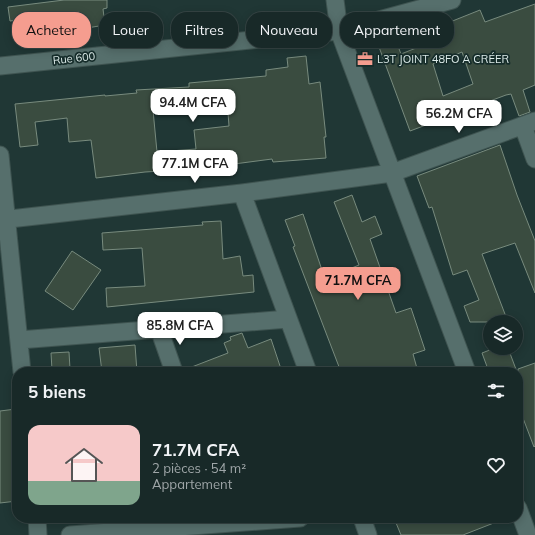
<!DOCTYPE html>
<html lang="fr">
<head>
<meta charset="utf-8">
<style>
  :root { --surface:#182928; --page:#253534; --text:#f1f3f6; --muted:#9fa6a8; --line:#364545; --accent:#f59d8f }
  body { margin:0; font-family:Mulish,sans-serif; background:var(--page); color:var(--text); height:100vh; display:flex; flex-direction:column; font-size:15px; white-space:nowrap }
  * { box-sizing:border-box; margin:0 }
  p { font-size:13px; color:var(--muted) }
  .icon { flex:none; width:22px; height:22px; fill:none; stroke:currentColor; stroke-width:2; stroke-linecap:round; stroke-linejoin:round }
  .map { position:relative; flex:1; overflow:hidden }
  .sheet { position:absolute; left:12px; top:367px; width:511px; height:156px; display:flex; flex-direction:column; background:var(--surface); border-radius:16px; box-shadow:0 2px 10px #0003,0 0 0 1px var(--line) }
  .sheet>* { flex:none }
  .hud { position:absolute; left:12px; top:12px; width:511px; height:36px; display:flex; gap:8px }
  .buttons { position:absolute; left:483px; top:315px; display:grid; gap:8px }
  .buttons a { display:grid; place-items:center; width:40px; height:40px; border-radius:50%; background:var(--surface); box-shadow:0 2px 10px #0003,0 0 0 1px var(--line); font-size:20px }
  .price { position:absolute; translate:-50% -34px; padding:0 9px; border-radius:8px; background:#fff; color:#222; font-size:13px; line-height:26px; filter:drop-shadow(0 1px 2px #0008) }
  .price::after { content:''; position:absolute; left:50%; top:24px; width:12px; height:9px; margin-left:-6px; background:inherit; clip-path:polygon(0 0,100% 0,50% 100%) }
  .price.active { background:var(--accent); color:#111 }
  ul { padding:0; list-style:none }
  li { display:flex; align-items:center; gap:12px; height:100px; padding:0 16px }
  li+li { border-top:1px solid var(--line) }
  li span { display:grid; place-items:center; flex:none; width:112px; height:80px; border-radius:12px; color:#555 }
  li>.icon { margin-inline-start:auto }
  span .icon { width:48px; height:48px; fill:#fffc; stroke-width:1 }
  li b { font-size:17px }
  h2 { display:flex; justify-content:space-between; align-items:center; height:48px; padding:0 16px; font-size:17px }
  .pill { padding:0 14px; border-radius:16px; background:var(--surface); box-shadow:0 2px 10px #0003,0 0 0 1px var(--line); font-size:14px; line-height:36px }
  .pill.active { background:var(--accent); color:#111 }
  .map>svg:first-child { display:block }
</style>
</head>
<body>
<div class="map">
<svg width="535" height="535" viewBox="0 0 535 535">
  <rect width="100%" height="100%" fill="#203735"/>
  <!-- building -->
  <path fill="#3a4c40" stroke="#788b7e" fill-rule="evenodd" d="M 64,0 L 107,0 L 107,8 L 103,9 L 105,25 L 81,29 L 79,12 L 10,21 L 8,7 Z
    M 535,4 L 535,85 L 523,90 L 530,112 L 519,116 L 511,94 L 506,95 L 410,131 L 379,47 L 396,41 L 401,54 L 449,35 L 445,24 L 480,10 L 485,22 ZM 462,52 L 473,84 L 443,96 L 433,64 Z
    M 306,56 L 309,84 L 320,82 L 326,137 L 324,137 L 326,158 L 273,162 L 272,159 L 196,169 L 145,172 L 96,178 L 91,140 L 69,142 L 67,118 L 35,122 L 38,145 L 20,147 L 15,104 L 105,95 L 105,96 L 137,93 L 136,90 L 189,87 L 189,83 L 266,76 L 266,70 L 288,67 L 287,58 ZM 227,99 L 229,126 L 194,130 L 196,149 L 157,152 L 153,110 L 181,107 L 181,105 Z
    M 500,145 L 517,195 L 535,241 L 535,293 L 515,243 L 482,254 L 508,322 L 470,322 L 464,306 L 479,300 L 467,270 L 453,275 L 432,207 L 429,208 L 417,176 Z
    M 352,195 L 362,222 L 375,216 L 382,234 L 370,239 L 396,313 L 411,308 L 425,350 L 413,354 L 418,372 L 341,372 L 293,247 L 295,246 L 285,220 L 303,214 L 325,279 L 359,265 L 334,202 Z
    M 221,221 L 223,259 L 240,256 L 243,276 L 253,275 L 254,292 L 107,307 L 106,288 L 145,286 L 142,248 L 103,250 L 102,233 L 203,225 L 202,222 Z
    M 72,251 L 101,270 L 73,310 L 45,291 Z
    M 242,333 L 248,348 L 271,339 L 282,372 L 184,372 L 184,370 L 228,353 L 224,343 L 231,340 L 230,337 Z
    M 135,345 L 137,372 L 102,372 L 99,348 Z
    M 495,348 L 508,348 L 517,372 L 489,372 L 482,353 Z
    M 69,352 L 70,369 L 52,370 L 51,353 Z
    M 535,363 L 535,446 L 534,447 L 518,405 L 518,369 Z
    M 16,409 L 17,501 L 0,503 L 0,411 Z
    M 394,518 L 504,518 L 504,519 L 463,535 L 401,535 Z"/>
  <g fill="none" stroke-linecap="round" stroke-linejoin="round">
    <defs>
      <path id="minor" d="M 335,0 L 339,31 L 467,372
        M 0,66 L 339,31 L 452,0
        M 523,126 L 535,159
        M 0,155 L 22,372
        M 242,193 L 308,372
        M 0,220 L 242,193 L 392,173 L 535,121
        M 159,329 L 174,372
        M 19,340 L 288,319
        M 518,508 L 528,535
        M 37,518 L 38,535
        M 362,518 L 368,535
        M 70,535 L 300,518"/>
    </defs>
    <!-- minor casing -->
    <use href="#minor" stroke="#3f5451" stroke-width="19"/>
    <!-- minor -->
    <use href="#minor" stroke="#566f6c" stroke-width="17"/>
  </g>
  <!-- icons -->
  <defs>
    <symbol id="office-bare" viewBox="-9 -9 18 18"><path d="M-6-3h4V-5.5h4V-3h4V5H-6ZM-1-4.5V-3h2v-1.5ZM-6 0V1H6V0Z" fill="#f59d8f" stroke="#162d2b" stroke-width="2.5" paint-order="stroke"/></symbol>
  </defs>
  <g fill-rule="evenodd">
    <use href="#office-bare" x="354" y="48" width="22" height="22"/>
  </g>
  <g text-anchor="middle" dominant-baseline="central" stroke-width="3.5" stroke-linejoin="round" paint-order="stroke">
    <!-- street labels -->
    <g font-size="11" fill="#ddebe9" stroke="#162d2b">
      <text transform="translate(74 58) rotate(-6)">Rue 600</text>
    </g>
    <!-- poi labels -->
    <g font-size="11" fill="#ddebe9" stroke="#162d2b" text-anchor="start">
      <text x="377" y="59">L3T JOINT 48FO A CRÉER</text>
    </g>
  </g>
</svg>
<div class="buttons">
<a><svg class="icon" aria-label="layers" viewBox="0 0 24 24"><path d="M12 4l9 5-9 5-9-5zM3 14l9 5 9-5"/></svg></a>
</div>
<b class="price" style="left:193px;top:123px">94.4M CFA</b>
<b class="price" style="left:459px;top:134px">56.2M CFA</b>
<b class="price" style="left:195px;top:184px">77.1M CFA</b>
<b class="price active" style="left:358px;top:301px">71.7M CFA</b>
<b class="price" style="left:180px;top:346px">85.8M CFA</b>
<div class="hud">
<a class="pill active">Acheter</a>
<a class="pill">Louer</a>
<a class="pill">Filtres</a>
<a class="pill">Nouveau</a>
<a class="pill">Appartement</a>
</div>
<section class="sheet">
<h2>5 biens<svg class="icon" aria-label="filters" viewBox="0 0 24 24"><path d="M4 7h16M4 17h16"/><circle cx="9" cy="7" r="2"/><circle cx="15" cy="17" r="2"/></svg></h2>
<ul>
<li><span style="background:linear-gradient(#f6c9c9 70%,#7fa58c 0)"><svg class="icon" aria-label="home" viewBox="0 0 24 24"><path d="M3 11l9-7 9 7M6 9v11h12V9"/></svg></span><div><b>71.7M CFA</b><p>2 pièces · 54 m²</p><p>Appartement</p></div><svg class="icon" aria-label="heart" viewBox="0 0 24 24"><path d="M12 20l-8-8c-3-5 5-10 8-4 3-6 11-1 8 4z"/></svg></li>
</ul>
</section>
</div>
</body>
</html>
